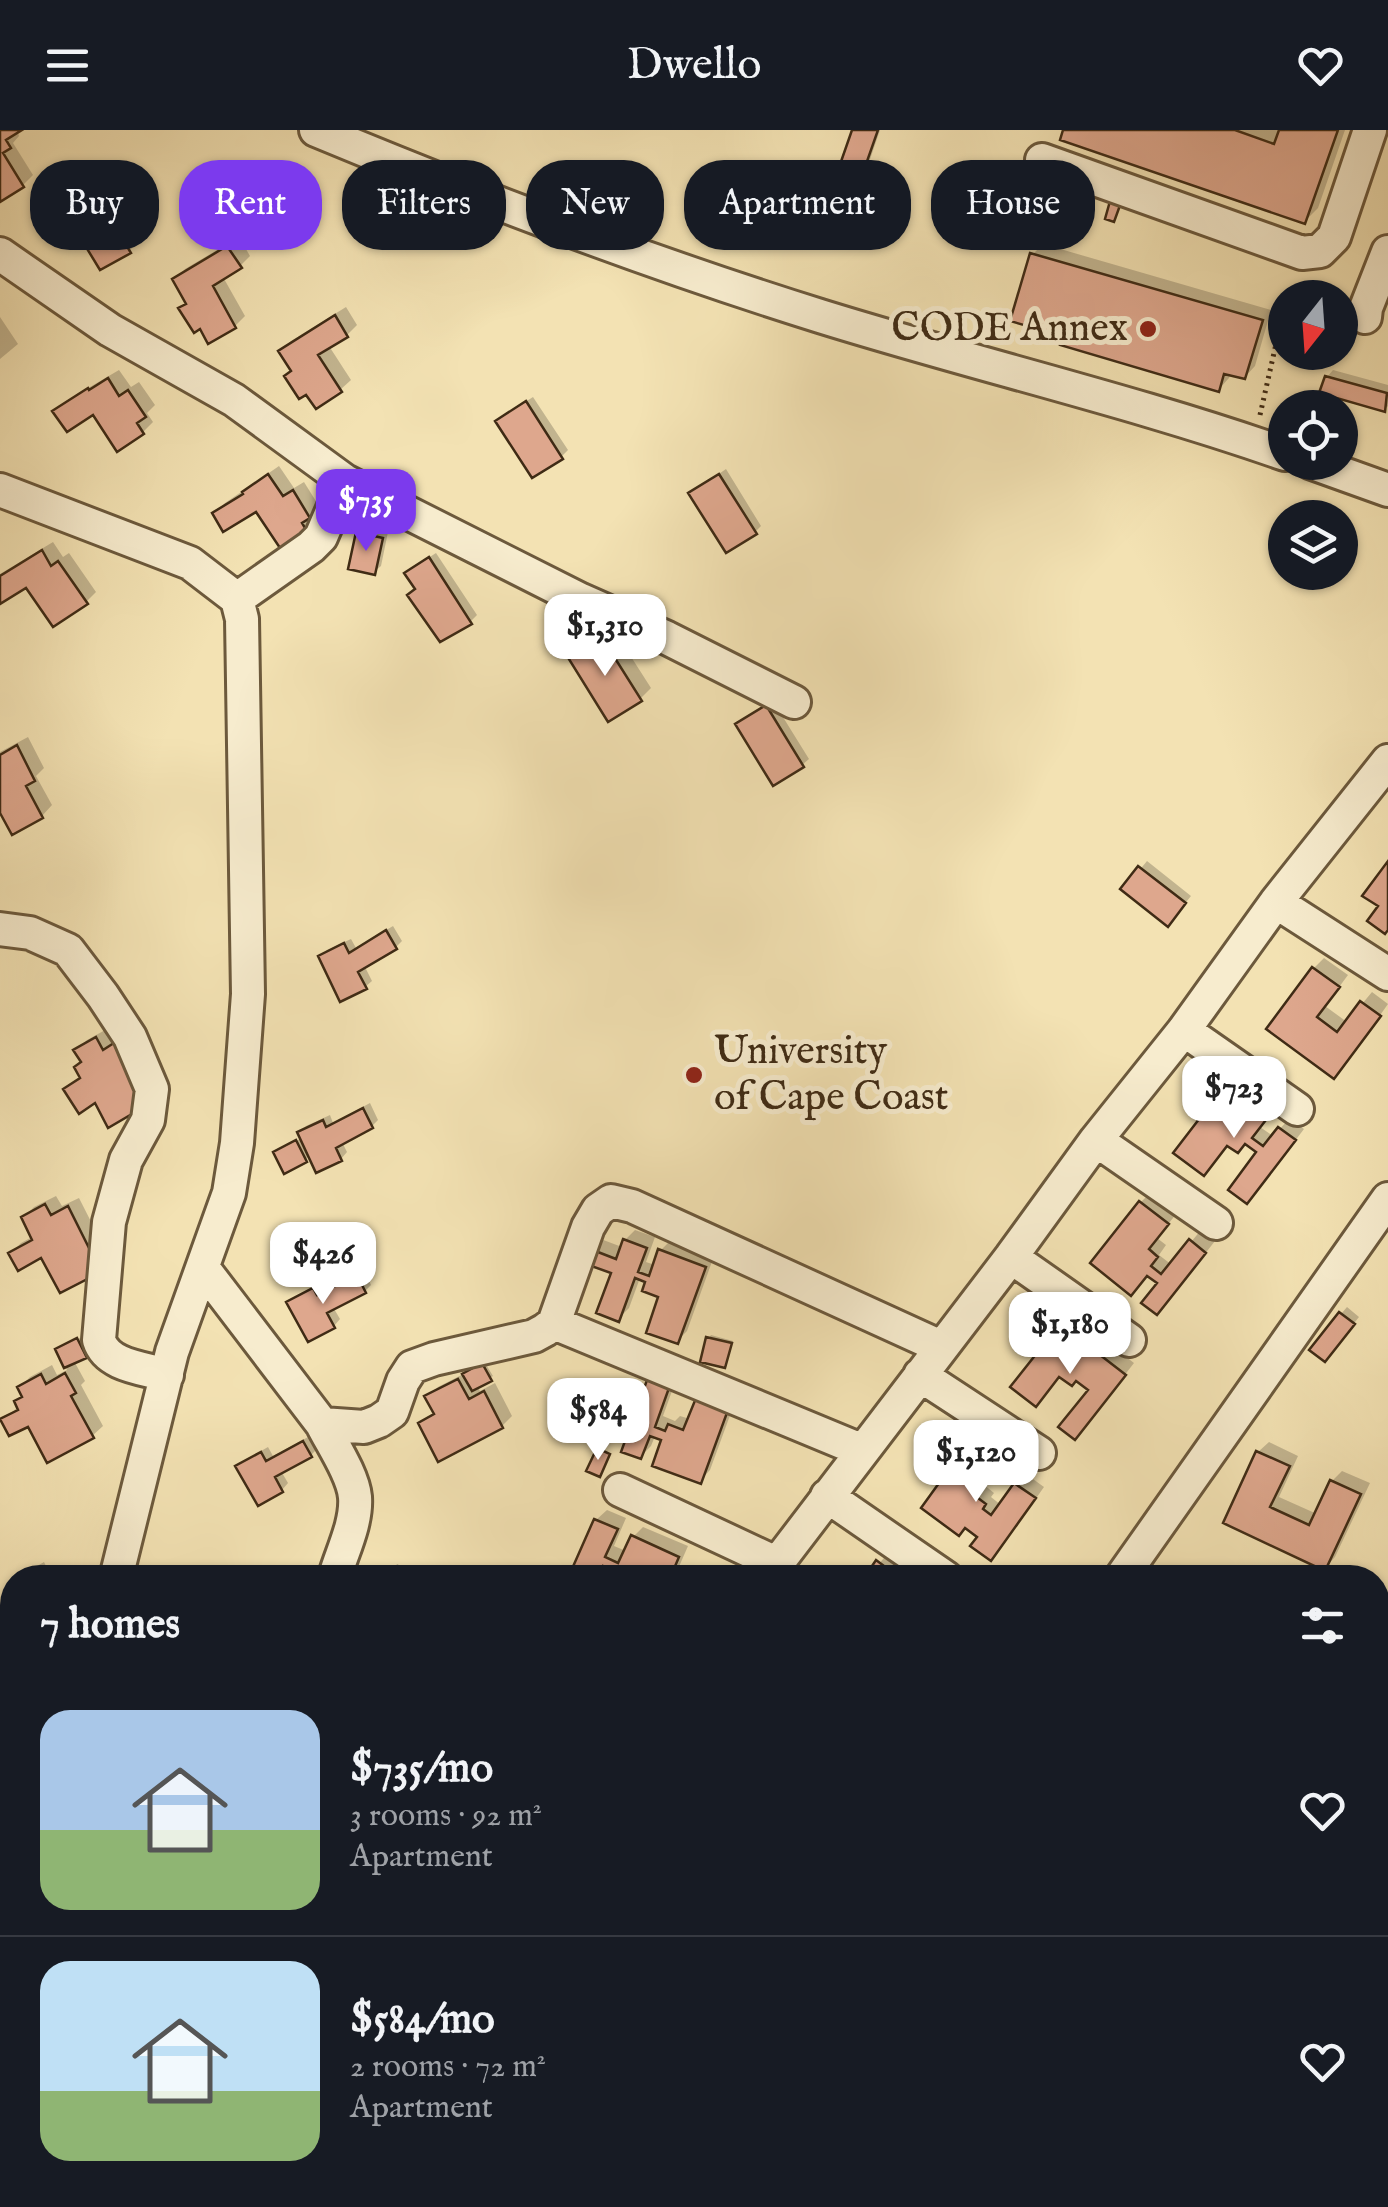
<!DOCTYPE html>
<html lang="en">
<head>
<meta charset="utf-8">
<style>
  :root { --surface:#171b24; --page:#20242c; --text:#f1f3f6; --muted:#9ea1a6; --line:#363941; --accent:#7c3aed }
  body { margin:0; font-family:"IM FELL English",serif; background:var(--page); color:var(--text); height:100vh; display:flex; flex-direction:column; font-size:38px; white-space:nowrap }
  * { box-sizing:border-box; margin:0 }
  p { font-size:32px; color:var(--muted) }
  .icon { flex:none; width:55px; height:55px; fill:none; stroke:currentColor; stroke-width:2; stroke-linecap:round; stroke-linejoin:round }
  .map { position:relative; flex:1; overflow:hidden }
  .panel { position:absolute; left:0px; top:1435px; width:1390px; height:642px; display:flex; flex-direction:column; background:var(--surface); border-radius:40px 40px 0 0; box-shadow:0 2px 8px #0004 }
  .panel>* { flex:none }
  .hud { position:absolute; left:30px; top:30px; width:1330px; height:90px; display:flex; gap:20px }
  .needle { width:65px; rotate:197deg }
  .buttons { position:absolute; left:1268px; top:150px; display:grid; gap:20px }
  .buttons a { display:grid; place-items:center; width:90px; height:90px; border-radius:50%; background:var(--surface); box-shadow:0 2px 8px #0004; font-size:50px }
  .price { position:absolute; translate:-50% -85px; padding:0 22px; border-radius:20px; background:#fff; color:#222; font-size:32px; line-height:65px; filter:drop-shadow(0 2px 5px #0008) }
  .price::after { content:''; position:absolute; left:50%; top:60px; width:30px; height:22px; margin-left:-15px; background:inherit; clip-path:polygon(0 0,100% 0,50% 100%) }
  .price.current { background:var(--accent); color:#fff }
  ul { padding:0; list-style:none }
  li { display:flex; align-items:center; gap:30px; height:250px; padding:0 40px }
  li+li { border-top:2px solid var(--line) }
  li span { display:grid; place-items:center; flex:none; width:280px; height:200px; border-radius:30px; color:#555 }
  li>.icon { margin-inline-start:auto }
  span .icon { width:120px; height:120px; fill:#fffc; stroke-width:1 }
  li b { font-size:42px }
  h2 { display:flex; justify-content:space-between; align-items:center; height:120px; padding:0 40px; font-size:42px }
  .tag { padding:0 35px; border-radius:40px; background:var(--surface); box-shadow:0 2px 8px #0004; font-size:35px; line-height:90px }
  .tag.current { background:var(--accent); color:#fff }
  header { display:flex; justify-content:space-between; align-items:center; height:130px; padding:0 40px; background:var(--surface); font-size:45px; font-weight:600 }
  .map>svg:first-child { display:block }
</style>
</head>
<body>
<header><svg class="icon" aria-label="menu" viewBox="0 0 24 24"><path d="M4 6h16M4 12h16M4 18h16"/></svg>Dwello<svg class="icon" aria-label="heart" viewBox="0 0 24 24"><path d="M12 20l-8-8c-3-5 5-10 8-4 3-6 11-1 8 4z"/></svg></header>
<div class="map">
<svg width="1388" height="2077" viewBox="0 0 1388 2077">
  <rect width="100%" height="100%" fill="#f3e2b3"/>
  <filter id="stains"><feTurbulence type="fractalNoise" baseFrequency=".002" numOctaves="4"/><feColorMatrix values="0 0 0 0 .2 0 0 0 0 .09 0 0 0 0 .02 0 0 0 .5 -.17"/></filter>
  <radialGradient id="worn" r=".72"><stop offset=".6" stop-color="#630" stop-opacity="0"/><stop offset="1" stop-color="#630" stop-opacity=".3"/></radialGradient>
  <!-- shadow -->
  <path fill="#0003" d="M 0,0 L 17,0 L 19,6 L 13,13 L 33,45 L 23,55 L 0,69 Z
    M 855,0 L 880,0 L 850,88 L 843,94 Z
    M 1066,0 L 1345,0 L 1318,78 L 1304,92 Z
    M 132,40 L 144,60 L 121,78 L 140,110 L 129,121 L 70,84 L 80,74 Z
    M 239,107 L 250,126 L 240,136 L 223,147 L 245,186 L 235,196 L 188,172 L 175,150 L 185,139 Z
    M 1043,114 L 1271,180 L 1255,236 L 1245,247 L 1231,243 L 1229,248 L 1219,259 L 1065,205 L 1033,124 Z
    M 346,177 L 357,195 L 347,205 L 329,216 L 351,250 L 340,260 L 307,262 L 281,222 L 291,211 Z
    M 0,187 L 18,214 L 0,229 Z
    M 119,240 L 131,257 L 139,252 L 155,275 L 147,283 L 153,292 L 143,302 L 94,282 L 55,281 L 66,271 Z
    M 1333,240 L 1388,255 L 1388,276 L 1384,280 L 1327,247 Z
    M 533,267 L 568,320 L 561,327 L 505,285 Z
    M 279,336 L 294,358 L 304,352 L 319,376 L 312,383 L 317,391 L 307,402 L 256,379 L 215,383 L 225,373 Z
    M 726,339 L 761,396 L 755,402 L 691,363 Z
    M 365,396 L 388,402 L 381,436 L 374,442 L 359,403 Z
    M 53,412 L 63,427 L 69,423 L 96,462 L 86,472 L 26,455 L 0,471 L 0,444 Z
    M 436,423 L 477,485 L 470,492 L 417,458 L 414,437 Z
    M 612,497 L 651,558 L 640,569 L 571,527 L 581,517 Z
    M 773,571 L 809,629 L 802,635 L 745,588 Z
    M 28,607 L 44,638 L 36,646 L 52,675 L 42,686 L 13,701 L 0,678 L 0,622 Z
    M 1147,731 L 1191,766 L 1174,787 L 1124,759 Z
    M 393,796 L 402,811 L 396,817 L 364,835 L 372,851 L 365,857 L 321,826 L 327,820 L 351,809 L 356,818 Z
    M 1324,828 L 1348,845 L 1325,876 L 1347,892 L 1372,862 L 1388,874 L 1344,936 L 1334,946 L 1270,899 L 1314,838 Z
    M 107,899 L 128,903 L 96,970 L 66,959 L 82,946 L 83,931 L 77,920 L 87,910 Z
    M 1238,945 L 1277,975 L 1260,997 L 1273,1006 L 1290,988 L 1304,999 L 1257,1061 L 1260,1021 L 1247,1011 L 1229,1014 L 1204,1043 L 1228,956 Z
    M 370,973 L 378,990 L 372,996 L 342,1012 L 347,1022 L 341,1029 L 310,1025 L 305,1030 L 278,1020 L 302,1008 L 300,1003 L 306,996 L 330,985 L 333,993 Z
    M 1151,1062 L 1177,1083 L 1157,1108 L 1166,1115 L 1159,1125 L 1172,1135 L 1201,1100 L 1215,1111 L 1167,1172 L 1160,1153 L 1148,1143 L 1141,1072 Z
    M 56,1066 L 62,1076 L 79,1068 L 110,1129 L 11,1123 L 21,1113 L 34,1106 L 24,1087 L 34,1077 Z
    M 635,1100 L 655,1107 L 646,1132 L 655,1135 L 660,1121 L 671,1110 L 714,1126 L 687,1201 L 677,1211 L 662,1166 L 649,1151 L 640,1148 L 629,1178 L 618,1189 L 614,1142 L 583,1130 L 598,1108 L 622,1117 L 625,1110 Z
    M 364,1140 L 371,1155 L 365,1161 L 333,1177 L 340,1189 L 334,1196 L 309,1209 L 289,1173 L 296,1166 L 320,1153 L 324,1160 Z
    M 1347,1177 L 1359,1187 L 1331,1222 L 1341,1184 Z
    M 1072,1185 L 1134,1233 L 1085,1296 L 1092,1259 L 1062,1196 Z
    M 711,1205 L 733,1211 L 725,1235 L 709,1208 Z
    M 80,1208 L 88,1223 L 74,1231 L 85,1251 L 81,1255 L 103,1296 L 92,1306 L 3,1290 L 19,1276 L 17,1271 L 24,1264 L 20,1257 L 30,1247 L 52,1235 L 57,1245 L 67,1240 L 58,1220 Z
    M 485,1233 L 493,1246 L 477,1256 L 480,1261 L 495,1253 L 512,1286 L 502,1296 L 421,1293 L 435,1281 L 427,1267 L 438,1257 Z
    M 659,1241 L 677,1247 L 663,1286 L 675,1291 L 680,1286 L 690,1289 L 736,1269 L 710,1340 L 700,1351 L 664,1309 L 655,1306 L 651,1316 L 641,1326 L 649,1251 Z
    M 310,1306 L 317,1319 L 311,1325 L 281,1341 L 288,1353 L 282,1360 L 259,1373 L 238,1337 L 245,1330 L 268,1317 L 273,1326 Z
    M 977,1308 L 1003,1326 L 983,1354 L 994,1363 L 991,1367 L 1001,1375 L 1026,1344 L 1044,1357 L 1001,1418 L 990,1428 L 980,1406 L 966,1396 L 967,1319 Z
    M 1269,1312 L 1298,1326 L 1279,1367 L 1317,1384 L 1332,1351 L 1342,1341 L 1370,1353 L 1335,1427 L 1325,1438 L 1226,1392 L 1258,1322 Z
    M 607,1380 L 626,1388 L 614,1416 L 626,1421 L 633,1407 L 643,1397 L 688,1416 L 674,1448 L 614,1448 L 618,1440 L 608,1436 L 602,1448 L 571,1448 L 596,1390 Z
    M 889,1422 L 924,1448 L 867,1448 Z
    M 44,1432 L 52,1448 L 21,1448 L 27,1442 Z
    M 398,1434 L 405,1448 L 368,1448 Z
    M 7,1599 L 12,1610 L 12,1643 L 0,1649 L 0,1602 Z
    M 1388,1681 L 1388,1735 L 1378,1737 L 1378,1683 Z
    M 12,1840 L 12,1930 L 0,1923 L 0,1854 Z
    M 1388,1911 L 1388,2031 L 1383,2036 L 1378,2035 L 1378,1936 L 1383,1916 Z
    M 1164,2065 L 1174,2065 L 1191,2077 L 1154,2077 Z"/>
  <!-- building -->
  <path fill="#dea78d" stroke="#3f2b15" stroke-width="2.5" d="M 0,0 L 22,0 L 6,10 L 11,18 L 3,23 L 24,57 L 0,72 Z
    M 852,0 L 878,0 L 844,97 L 821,89 Z
    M 1063,0 L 1235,0 L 1274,14 L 1279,0 L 1338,0 L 1305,94 L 1060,10 Z
    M 121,49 L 135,72 L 110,88 L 131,123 L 100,140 L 66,84 Z
    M 1112,64 L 1123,67 L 1114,92 L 1105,89 Z
    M 227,116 L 242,138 L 213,156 L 236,198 L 208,214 L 200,199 L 194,203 L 178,178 L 186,174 L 172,149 Z
    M 1030,123 L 1263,190 L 1245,249 L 1224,244 L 1219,262 L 1060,215 L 1062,206 L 1010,191 Z
    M 335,185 L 348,207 L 318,225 L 342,262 L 316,279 L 306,265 L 299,269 L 284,246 L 291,241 L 278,221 Z
    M 1325,246 L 1387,263 L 1385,282 L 1319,263 Z
    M 108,248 L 119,266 L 128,260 L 146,287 L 137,293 L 144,304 L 117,322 L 93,285 L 67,302 L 52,281 L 88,258 L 89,260 Z
    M 526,271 L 563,329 L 532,348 L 495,291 Z
    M 268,344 L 283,366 L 293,360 L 310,388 L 302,393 L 308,403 L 282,421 L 256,382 L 223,402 L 212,383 L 243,364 L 242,362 Z
    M 719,344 L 757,404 L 726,423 L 688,363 Z
    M 356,402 L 383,408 L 375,445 L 348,439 Z
    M 42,420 L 51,436 L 58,431 L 88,474 L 53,497 L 26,458 L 0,474 L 0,446 Z
    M 429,427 L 472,494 L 440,512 L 407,465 L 415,459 L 404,443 Z
    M 601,506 L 642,571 L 608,592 L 567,526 Z
    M 766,575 L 804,637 L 773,656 L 735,594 Z
    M 17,615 L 35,651 L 26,656 L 43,688 L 12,705 L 0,683 L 0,625 Z
    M 1388,731 L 1388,800 L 1385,804 L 1367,791 L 1378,776 L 1362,766 Z
    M 1138,736 L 1186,773 L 1168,797 L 1120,759 Z
    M 386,800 L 397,819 L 358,842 L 367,859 L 340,872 L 318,826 L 344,813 L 349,823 Z
    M 1312,837 L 1340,857 L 1317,887 L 1337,902 L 1360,871 L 1381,886 L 1334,949 L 1266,899 Z
    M 96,907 L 103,920 L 117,911 L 149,974 L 108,998 L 95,973 L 79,984 L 63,959 L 80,948 L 74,937 L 81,932 L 73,920 Z
    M 1226,954 L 1269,986 L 1252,1008 L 1263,1016 L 1278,997 L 1296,1010 L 1247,1074 L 1228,1060 L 1256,1022 L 1245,1014 L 1238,1023 L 1227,1016 L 1204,1046 L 1173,1023 Z
    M 363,978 L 373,998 L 336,1018 L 342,1031 L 316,1043 L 297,1002 L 323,990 L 326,997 Z
    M 296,1010 L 307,1032 L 284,1044 L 273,1022 Z
    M 1139,1071 L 1169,1094 L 1149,1119 L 1158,1127 L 1151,1136 L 1161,1144 L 1189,1109 L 1206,1123 L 1157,1185 L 1141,1173 L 1157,1153 L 1147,1146 L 1131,1166 L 1090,1133 Z
    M 45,1074 L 51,1085 L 68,1076 L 101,1142 L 60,1163 L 41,1128 L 18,1141 L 8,1123 L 32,1110 L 21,1087 Z
    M 623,1109 L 647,1118 L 638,1142 L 649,1146 L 658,1119 L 706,1137 L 678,1214 L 646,1203 L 658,1167 L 642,1161 L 645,1152 L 635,1148 L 619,1192 L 596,1183 L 611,1143 L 580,1132 L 585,1117 L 616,1129 Z
    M 357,1145 L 366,1163 L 327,1183 L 335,1198 L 308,1212 L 286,1172 L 313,1158 L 317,1165 Z
    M 1339,1182 L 1355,1194 L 1325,1232 L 1309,1220 Z
    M 1060,1194 L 1126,1245 L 1075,1310 L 1058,1297 L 1088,1260 L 1076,1251 L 1072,1256 L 1059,1247 L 1036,1277 L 1010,1257 Z
    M 706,1207 L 732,1213 L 725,1238 L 700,1232 Z
    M 77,1208 L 87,1228 L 64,1238 L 55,1219 Z
    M 482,1233 L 492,1251 L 472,1261 L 462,1244 Z
    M 65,1243 L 76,1263 L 71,1266 L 94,1308 L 47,1333 L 28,1297 L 9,1306 L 0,1289 L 18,1280 L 14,1271 L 22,1267 L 17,1257 L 41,1244 L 46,1254 Z
    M 458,1249 L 469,1269 L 484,1261 L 503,1298 L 438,1332 L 418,1293 L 434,1284 L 424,1266 Z
    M 647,1250 L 669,1258 L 655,1297 L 665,1301 L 668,1294 L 683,1300 L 696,1268 L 728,1280 L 701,1354 L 652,1336 L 661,1310 L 650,1306 L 641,1329 L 621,1322 Z
    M 303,1311 L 312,1327 L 275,1347 L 283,1362 L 258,1376 L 235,1336 L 261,1322 L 266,1331 Z
    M 965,1317 L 994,1338 L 974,1365 L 986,1374 L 983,1379 L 991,1385 L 1014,1353 L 1036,1368 L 991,1431 L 970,1416 L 977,1407 L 965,1398 L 959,1406 L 921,1378 Z
    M 597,1318 L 610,1324 L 600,1347 L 586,1341 Z
    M 1256,1321 L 1290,1336 L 1270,1377 L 1309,1395 L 1330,1350 L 1361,1364 L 1325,1441 L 1223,1393 Z
    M 594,1389 L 618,1399 L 605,1427 L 618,1433 L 631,1405 L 679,1427 L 670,1448 L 612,1448 L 614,1442 L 603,1436 L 598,1448 L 568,1448 Z
    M 876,1430 L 900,1448 L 864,1448 Z
    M 1378,1470 L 1388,1470 L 1388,1527 L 1378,1527 Z
    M 12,1474 L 12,1507 L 5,1511 L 0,1501 L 0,1480 Z
    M 1388,1560 L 1388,1624 L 1378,1617 L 1378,1576 Z
    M 0,1604 L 10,1623 L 12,1622 L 12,1646 L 0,1651 Z
    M 1388,1646 L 1388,1678 L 1378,1669 L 1378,1658 Z
    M 1387,1686 L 1388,1738 L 1378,1739 L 1378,1687 Z
    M 0,1849 L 12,1857 L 12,1933 L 0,1926 Z
    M 1380,1915 L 1388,1917 L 1388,2022 L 1384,2039 L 1378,2038 L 1378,1926 Z
    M 710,2065 L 765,2065 L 757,2077 L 728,2077 Z
    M 1012,2065 L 1125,2065 L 1117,2077 L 1004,2077 Z
    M 1209,2065 L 1243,2065 L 1235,2077 L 1229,2077 Z"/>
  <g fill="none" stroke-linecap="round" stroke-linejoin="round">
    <defs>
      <path id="minor" d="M 316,0 C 482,69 650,133 820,186 C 974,234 1134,271 1285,324
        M 1042,30 L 1302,123 L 1320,121 L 1334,107 L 1370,0
        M 0,124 L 110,200 L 234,270 L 345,351 L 581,470 L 667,508 L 794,572
        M 1365,187 L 1366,178 L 1388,122
        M 1310,332 L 1388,360
        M 0,360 L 190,433 L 237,469 L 242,489 L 248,864 L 237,1013 L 229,1063 L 172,1222 L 116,1448
        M 237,469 L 311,417 L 321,407 L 345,351
        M 1276,772 L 1388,844
        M 0,799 L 30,803 L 68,820 L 103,866 L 130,907 L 152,959 L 148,990 L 126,1030 L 109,1092 L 99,1210 C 107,1236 143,1238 167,1245
        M 1184,900 L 1297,979
        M 1096,1010 L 1216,1093
        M 1011,1127 L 1129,1210
        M 203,1138 L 322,1294 L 364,1297 L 379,1291 L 392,1282 L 403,1251 L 412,1237 L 434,1229 L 534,1206 L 545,1200 L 554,1193 L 588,1097 L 598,1080 L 611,1071 L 632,1076 L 941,1217
        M 554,1193 L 861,1320
        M 920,1245 L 1039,1323
        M 322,1294 C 332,1314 353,1345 355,1367 C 357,1393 342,1422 335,1446
        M 620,1360 L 776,1433
        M 827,1366 L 946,1448
        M 766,1448 L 1011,1127 L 1096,1010 L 1184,900 L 1276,772 L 1388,631
        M 1121,1448 L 1388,1069
        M 0,1754 L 12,1743
        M 1378,1757 L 1388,1753
        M 1255,2077 L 1258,2065"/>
    </defs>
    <!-- minor casing -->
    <use href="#minor" stroke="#6c593c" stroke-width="38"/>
    <!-- path -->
    <path stroke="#3f2b15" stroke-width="5" stroke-dasharray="2.5 5" stroke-linecap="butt" d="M 1260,285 L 1283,183
      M 0,1583 L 12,1580"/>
    <!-- minor -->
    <use href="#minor" stroke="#f7ecce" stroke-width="32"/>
  </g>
  <!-- markers -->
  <g fill="#8f2418" stroke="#f7ecce" stroke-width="4">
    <circle cx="1148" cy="199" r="10"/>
    <circle cx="694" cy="945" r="10"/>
  </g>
  <g text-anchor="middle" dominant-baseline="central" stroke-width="10" stroke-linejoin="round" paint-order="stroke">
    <!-- poi labels -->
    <g font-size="40" fill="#3f2b15" stroke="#f7ecce" text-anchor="end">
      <text x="1128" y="199">CODE Annex</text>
      <text x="714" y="922" text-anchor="start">University<tspan x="714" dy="46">of Cape Coast</tspan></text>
    </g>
  </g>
  <rect width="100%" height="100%" filter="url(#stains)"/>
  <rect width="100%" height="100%" fill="url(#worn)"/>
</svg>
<div class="buttons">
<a><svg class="needle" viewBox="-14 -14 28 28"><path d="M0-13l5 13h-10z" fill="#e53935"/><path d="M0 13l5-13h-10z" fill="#9ea1a6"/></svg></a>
<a><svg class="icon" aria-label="locate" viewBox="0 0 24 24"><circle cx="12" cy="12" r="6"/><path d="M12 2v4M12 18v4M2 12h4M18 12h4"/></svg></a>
<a><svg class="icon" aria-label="layers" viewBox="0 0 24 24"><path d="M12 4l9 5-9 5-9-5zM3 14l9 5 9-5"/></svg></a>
</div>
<b class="price current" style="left:366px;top:424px">$735</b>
<b class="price" style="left:605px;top:549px">$1,310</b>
<b class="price" style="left:1234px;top:1011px">$723</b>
<b class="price" style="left:323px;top:1177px">$426</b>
<b class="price" style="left:1070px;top:1247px">$1,180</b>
<b class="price" style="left:598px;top:1333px">$584</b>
<b class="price" style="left:976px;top:1375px">$1,120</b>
<div class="hud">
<a class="tag">Buy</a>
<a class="tag current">Rent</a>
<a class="tag">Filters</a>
<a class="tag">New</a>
<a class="tag">Apartment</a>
<a class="tag">House</a>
</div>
<section class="panel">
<h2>7 homes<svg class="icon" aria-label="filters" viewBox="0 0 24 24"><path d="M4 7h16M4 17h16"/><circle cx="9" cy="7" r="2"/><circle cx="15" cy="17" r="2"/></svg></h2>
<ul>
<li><span style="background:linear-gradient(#a9c7e8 60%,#8fb573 0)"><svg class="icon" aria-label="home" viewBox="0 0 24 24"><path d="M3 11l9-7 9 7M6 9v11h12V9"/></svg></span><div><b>$735/mo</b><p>3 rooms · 92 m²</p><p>Apartment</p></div><svg class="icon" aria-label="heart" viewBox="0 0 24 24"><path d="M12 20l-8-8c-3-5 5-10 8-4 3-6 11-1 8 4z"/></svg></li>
<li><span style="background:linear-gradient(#bfe0f5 65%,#8fb573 0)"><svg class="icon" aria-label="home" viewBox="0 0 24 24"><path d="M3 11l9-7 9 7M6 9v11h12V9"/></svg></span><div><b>$584/mo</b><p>2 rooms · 72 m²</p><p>Apartment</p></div><svg class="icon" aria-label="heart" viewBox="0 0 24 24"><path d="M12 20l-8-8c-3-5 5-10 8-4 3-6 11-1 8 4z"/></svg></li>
</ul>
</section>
</div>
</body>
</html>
